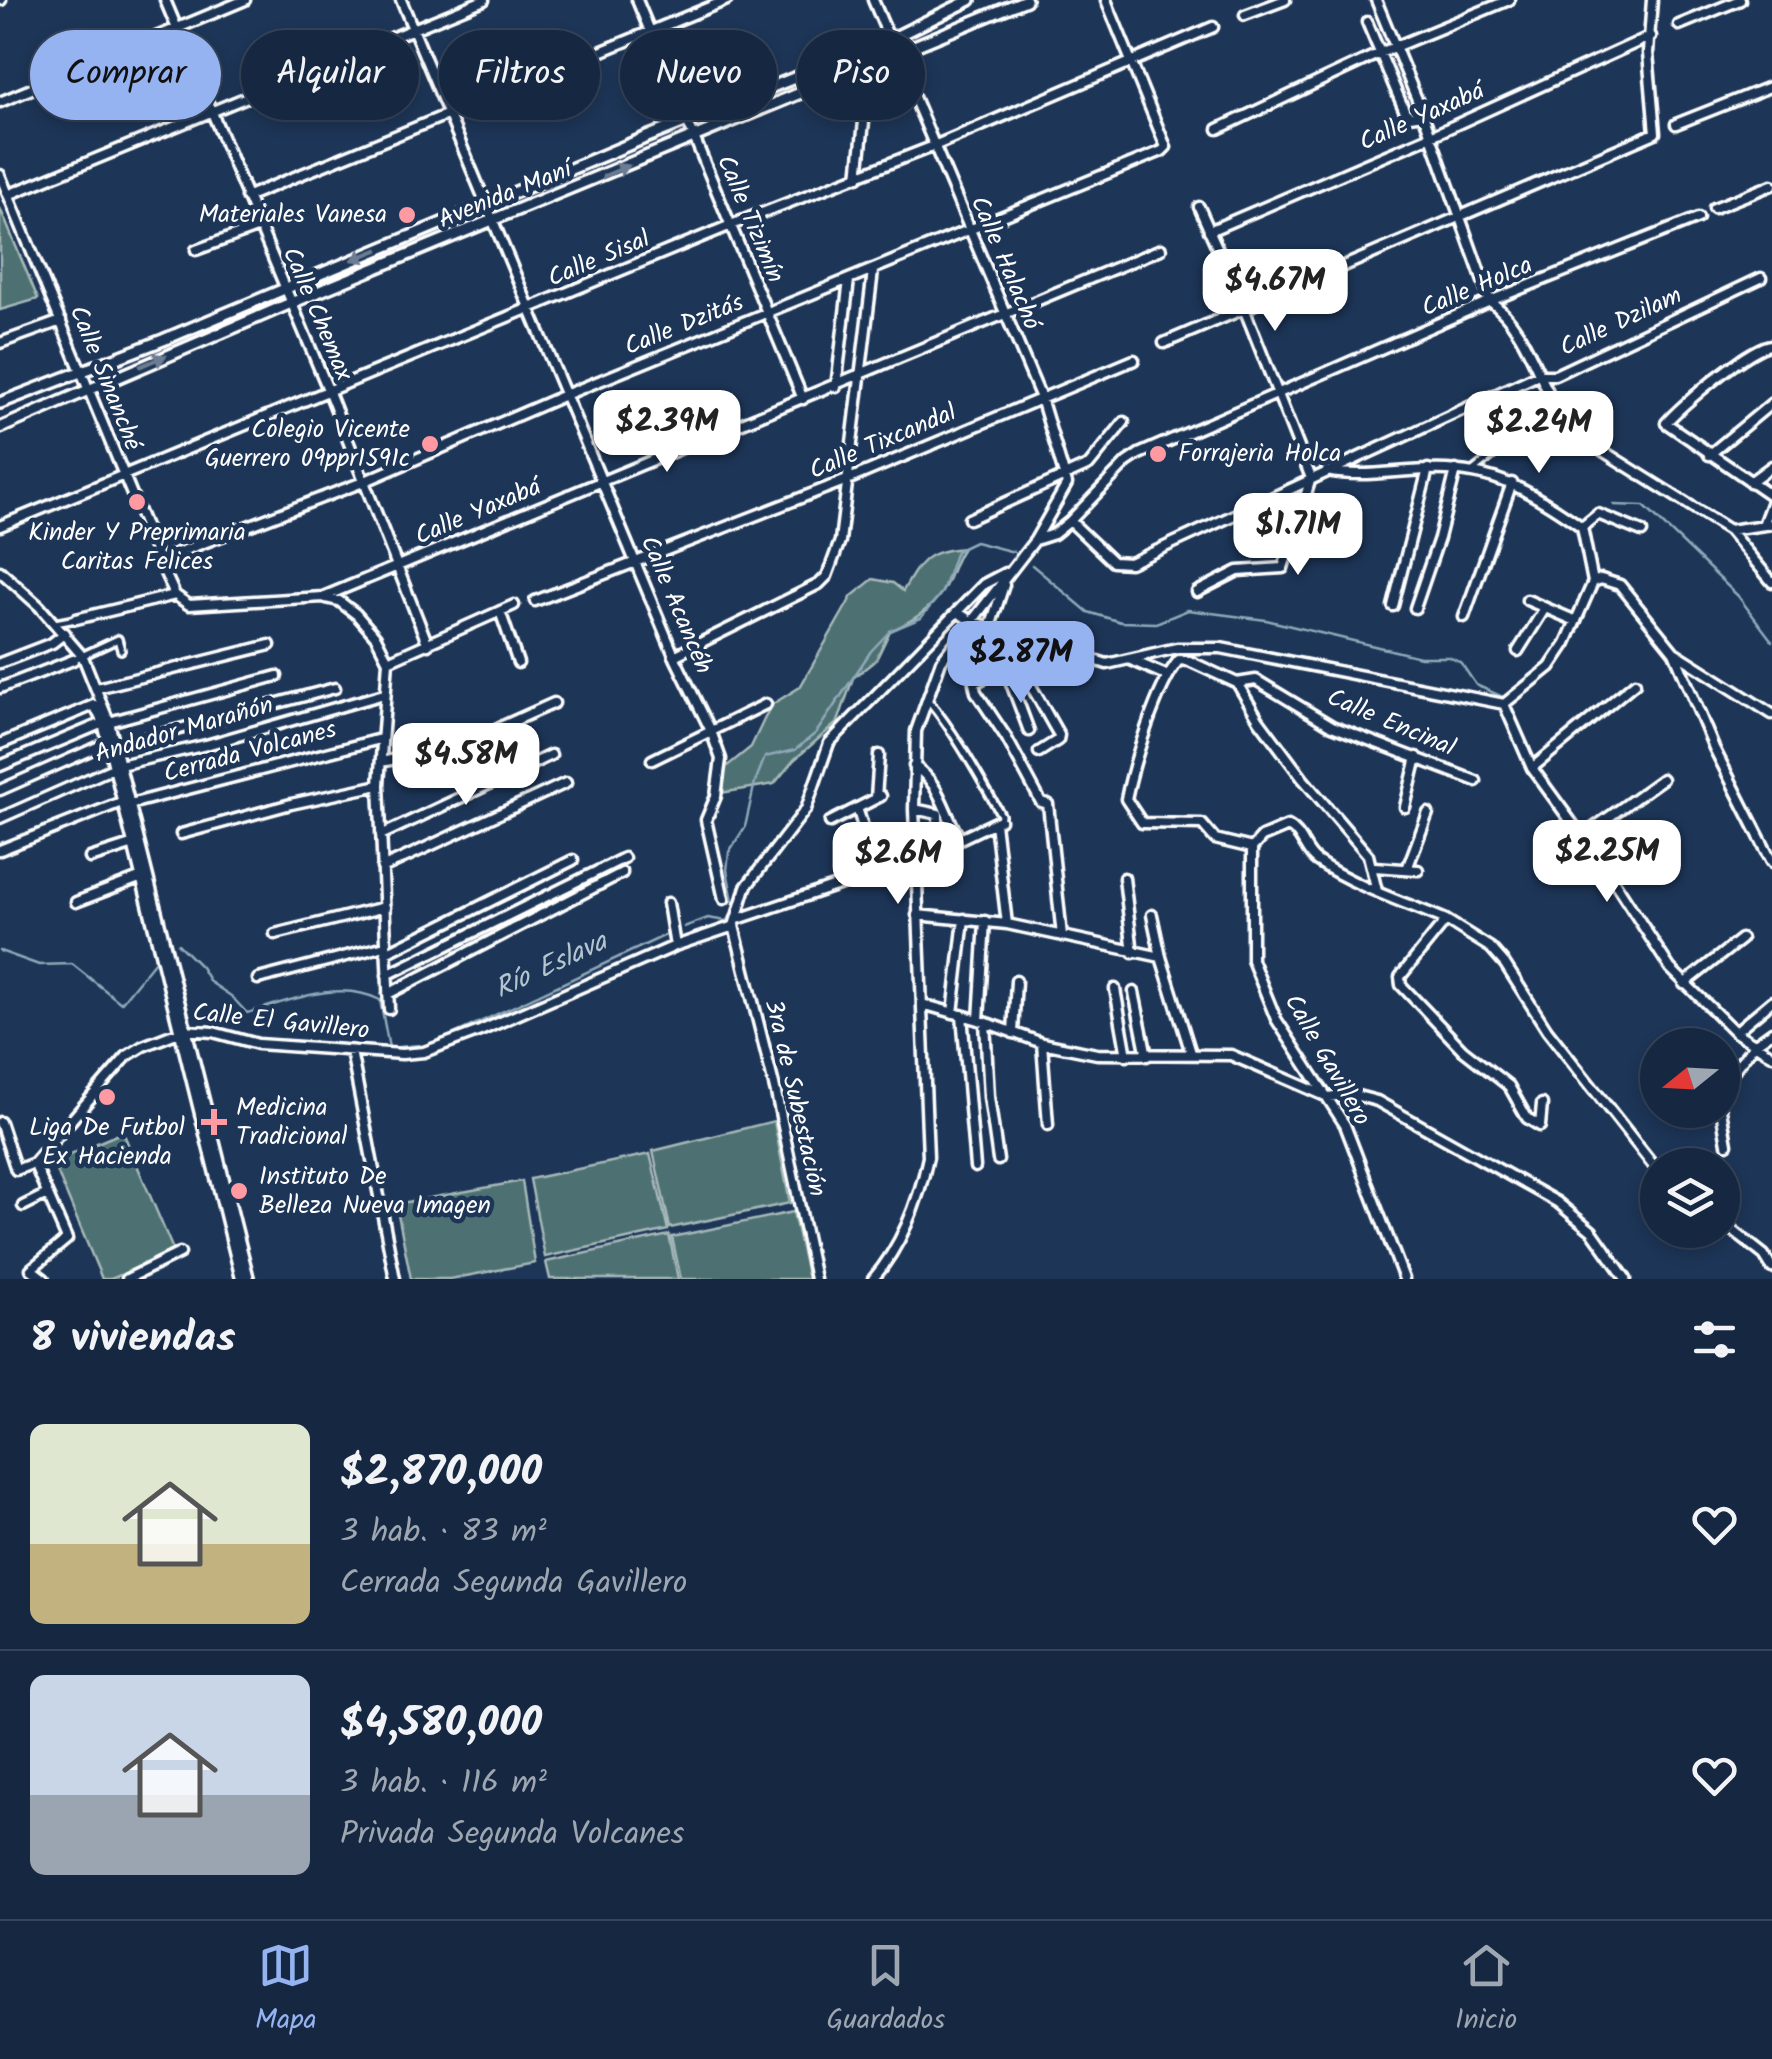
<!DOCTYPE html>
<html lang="es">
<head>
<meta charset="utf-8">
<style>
  :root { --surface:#162841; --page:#23344c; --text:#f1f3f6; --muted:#9ea6b1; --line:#35445a; --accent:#95b2f1 }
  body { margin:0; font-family:Kalam,sans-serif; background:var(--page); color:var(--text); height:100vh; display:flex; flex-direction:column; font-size:38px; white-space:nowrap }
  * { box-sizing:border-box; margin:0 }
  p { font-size:32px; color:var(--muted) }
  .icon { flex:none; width:55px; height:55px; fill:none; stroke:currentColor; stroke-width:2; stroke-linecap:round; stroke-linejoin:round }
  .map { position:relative; height:1279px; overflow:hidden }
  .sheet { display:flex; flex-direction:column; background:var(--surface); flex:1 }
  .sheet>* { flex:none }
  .banner { position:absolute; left:30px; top:30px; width:1000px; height:90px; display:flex; gap:20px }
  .needle { width:65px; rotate:252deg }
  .fabs { position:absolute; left:1640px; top:1028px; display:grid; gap:20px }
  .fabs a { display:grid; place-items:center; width:100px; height:100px; border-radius:50%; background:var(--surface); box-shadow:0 5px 15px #0003,0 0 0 2px var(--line); font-size:50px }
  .price { position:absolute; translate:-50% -85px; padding:0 22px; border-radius:20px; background:#fff; color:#222; font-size:32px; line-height:65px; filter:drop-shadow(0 2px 5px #0008) }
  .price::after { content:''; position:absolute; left:50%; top:60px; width:30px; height:22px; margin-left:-15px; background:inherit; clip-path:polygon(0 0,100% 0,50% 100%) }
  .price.on { background:var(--accent); color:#111 }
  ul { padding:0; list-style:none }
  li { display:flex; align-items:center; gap:30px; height:250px; padding:0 30px }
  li+li { border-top:2px solid var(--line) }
  li span { display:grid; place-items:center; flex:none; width:280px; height:200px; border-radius:15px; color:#555 }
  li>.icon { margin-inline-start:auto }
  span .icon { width:120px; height:120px; fill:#fffc; stroke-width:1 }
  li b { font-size:42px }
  h2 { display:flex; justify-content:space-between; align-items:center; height:120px; padding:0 30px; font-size:42px }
  .pill { padding:0 35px; border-radius:45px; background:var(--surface); box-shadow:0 5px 15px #0003,0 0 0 2px var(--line); font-size:35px; line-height:90px }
  .pill.on { background:var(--accent); color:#111 }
  .tabs { display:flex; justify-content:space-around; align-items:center; height:140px; border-top:2px solid var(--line); background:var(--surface); font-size:28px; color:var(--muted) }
  .tabs a { display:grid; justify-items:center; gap:5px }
  .tabs .on { color:var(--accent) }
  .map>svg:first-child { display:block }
</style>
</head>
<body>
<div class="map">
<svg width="1772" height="1279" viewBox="0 0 1772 1279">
  <rect width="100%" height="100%" fill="#1d3557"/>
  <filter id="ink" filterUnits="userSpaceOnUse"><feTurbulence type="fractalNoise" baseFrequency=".01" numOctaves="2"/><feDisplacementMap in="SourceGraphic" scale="20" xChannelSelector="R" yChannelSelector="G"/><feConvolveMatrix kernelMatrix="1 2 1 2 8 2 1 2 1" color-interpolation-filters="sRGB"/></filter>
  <g filter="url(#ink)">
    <!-- green -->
    <path fill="#4e7172" stroke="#a6b8b8" stroke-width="2.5" d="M 0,208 L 38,299 L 0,310 Z
      M 963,548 C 953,562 951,578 942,592 C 930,610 909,623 890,631 L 876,660 L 853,678 L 838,722 L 794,760 L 774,784 L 721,793 L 721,771 L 751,747 L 771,705 L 800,687 L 852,596 L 873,579 L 893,583 L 903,591 C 921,560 926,551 963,548 Z
      M 774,1121 L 790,1203 L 670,1228 L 653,1151 Z
      M 123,1132 L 174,1252 L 111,1279 L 102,1279 L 53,1162 Z
      M 650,1154 L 668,1230 L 545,1257 L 530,1179 Z
      M 522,1181 L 535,1263 L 450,1279 L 411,1279 L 396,1204 Z
      M 793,1212 L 808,1279 L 681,1279 L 672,1237 Z
      M 669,1235 L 678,1279 L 550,1279 L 546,1262 Z"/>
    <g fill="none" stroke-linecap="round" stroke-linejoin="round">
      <!-- stream -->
      <path stroke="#8fa8b9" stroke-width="2.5" d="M 1614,505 L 1644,506 L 1738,596 L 1772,641
        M 1032,565 L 1088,612 L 1121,622 L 1156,623 L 1188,610 L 1266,620 L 1420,657 L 1449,657 L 1461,663 L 1476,685 L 1505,698
        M 684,927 L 708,918 L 726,921 L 735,912 L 727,870 L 729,852 L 745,827 L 755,782 L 765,757 L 795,750 L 816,733 L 871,651 L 890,631 L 921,618 L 942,592 L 956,551 L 975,542 L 1014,552
        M 178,944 L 201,967 L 210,982 L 231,996 L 247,1013 C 290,1001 338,979 380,1000 L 389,1048 L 419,1045
        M 0,951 L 39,965 L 72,964 L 121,1003 L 155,961
        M 450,1036 L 668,934"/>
      <defs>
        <path id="pedestrian" d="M 1473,471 L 1542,416
          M 55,623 L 76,619
          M 73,660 L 118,639 L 121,650
          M 928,700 C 957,735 978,775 1001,815 L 1000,820"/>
        <path id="minor" d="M 0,0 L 1,0
          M 165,0 L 329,392 L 428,645
          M 401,0 L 676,660 L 711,731 L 721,759 L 716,796 L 706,820 L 724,899
          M 637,0 L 803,399
          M 1376,0 L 1423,114 L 1490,301 C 1534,333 1539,399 1579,436 L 1729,530 L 1772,582
          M 1245,15 L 1285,0
          M 1367,22 L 1405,112 L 1410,116 L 1423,114
          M 1679,25 L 1740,0
          M 0,102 L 245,0
          M 1676,124 L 1772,86
          M 1218,129 L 1380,53 L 1509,0
          M 0,175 L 159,560 L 175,595 L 189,605 L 323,597 L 1161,249
          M 858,177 L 870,66
          M 8,195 L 484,0
          M 246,197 L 727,0
          M 1714,208 L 1772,185
          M 1209,231 L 1431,136 L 1651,36
          M 196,250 L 259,227
          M 0,343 L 61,321
          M 1164,343 L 1655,133 L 1648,53 L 1652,0
          M 1772,345 C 1753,344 1680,406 1666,423 L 1772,496
          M 836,387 L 849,280
          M 1709,455 L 1772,403
          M 1327,471 C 1360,478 1393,471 1427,470 C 1492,467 1531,491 1582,527
          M 1750,482 L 1772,466
          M 969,519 L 1089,465 L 1124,422
          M 1070,521 L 1113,562 L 1130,563 L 1538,375 L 1555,375 L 1761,278
          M 1763,525 L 1772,501
          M 0,526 L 731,225 L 934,146 L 1213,27
          M 1582,527 L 1598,514 L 1642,532
          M 1729,530 L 1772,524
          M 1035,540 L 1054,534 L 1070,521 L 1127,462 L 1139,454 L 1490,301 L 1698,218
          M 159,560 L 363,482 L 565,395 L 1162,151 L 1166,147 L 1106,0
          M 0,571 L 39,606 L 83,657 L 109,722 L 249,1279
          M 1593,582 L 1601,579 L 1620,585 L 1674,652 L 1714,748 L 1772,862
          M 1197,592 L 1238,571 L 1283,568 L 1311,478 L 1244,308 L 1199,207
          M 326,598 L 339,601 L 356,614 L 376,637 L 388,661 L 379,785 L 389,1009
          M 1527,600 L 1576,621
          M 535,601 L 847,480 L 1134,360
          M 1393,606 L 1428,469
          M 1415,608 L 1439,538 L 1456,470
          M 500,611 L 518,663
          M 959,613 L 971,621 L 1107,664 L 1177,648 L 1221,648 L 1504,704 L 1550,667 L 1566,643 L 1593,582 L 1582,527
          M 1464,617 L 1512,483
          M 76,619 L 175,595
          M 990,627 L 1004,585
          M 1024,638 L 1016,663 L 974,683 L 976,692 L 1006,737 L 1041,802 L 1048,804 L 1062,936
          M 1518,651 L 1545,608
          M 1674,652 L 1772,714
          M 674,656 L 819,584 L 827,576 L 840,541 L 873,271
          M 1131,660 L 1168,676
          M 388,661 L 514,605
          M 0,663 L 52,643 L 65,633
          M 1016,663 C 1033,686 1044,710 1059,735 L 1058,740 L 1039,752
          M 1005,667 L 1029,731
          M 1237,683 L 1256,680 L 1332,726 L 1476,781
          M 0,688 L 73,660
          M 97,688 L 270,645
          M 1504,704 L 1532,768 L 1610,875 L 1670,968 L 1735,1032 L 1772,1055
          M 109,722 L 277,676
          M 0,744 L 94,705 L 103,723 L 241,1279
          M 115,746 L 335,688
          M 652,760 L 766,704
          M 381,762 L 456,747 L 554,703
          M 0,766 L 103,723
          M 914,766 C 941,783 944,814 960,839 L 1000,820
          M 1532,768 L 1635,683
          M 0,790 L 109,742
          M 876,798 L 879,755
          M 130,804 L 380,739
          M 1405,807 L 1417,757
          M 857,808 L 878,873
          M 914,809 L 938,814 L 939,857
          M 0,818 L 120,765 L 206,745 L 384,694
          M 830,822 L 881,796
          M 995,823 L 1007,924
          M 181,834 L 291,804 L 379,785
          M 381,835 L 551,755
          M 1581,837 L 1662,779
          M 1252,848 L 1215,839 L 1202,824 L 1142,823 L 1126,799 C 1133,765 1157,685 1179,660 L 1189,661 L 1237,683 L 1259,720 L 1303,779 L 1368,855 L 1377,891
          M 0,850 L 124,801
          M 90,858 L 134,844
          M 1374,867 L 1418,870
          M 382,868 L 566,783
          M 1407,869 L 1428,813
          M 1124,878 L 1133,953
          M 76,902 L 142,877
          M 668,903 L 675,946
          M 917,915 L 1007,924 L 1161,957
          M 1152,915 L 1161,957 L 1191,1053
          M 738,919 L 898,865
          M 1446,920 L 1491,948 L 1505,964 L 1547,1030 L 1658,1171
          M 734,926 L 776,1093 L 815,1279
          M 275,934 L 385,907
          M 386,953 L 573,860
          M 387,975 L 624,858
          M 258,979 L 385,946
          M 1684,984 L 1741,939
          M 1115,989 L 1127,1056
          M 1134,992 L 1147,1056
          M 388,994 L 622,873
          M 922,1004 L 979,1020 L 1042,1043 L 1097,1054 L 1231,1055 L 1328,1097 L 1350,1094 L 1377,1101 L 1557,1202 L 1592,1231 L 1626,1279
          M 953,1013 L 964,919
          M 962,1015 L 975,1167
          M 979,1020 L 985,921
          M 985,1022 L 989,1097 L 998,1160
          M 1735,1032 L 1772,1001
          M 1013,1033 L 1016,981
          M 1042,1043 L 1048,1125
          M 351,1051 L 395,1279
          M 1722,1085 L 1754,1045 L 1772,1032
          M 1721,1110 L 1727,1144
          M 0,1122 L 16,1170 L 34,1163 L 127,1056 L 143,1046 L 184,1030 L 213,1032 L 258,1044 L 402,1054 L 424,1052 L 480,1031 L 675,946 L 734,926 L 746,887 L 806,809 L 829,743 L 984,584 L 1005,573
          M 34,1163 L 67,1239 L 31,1269 L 44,1279
          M 23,1206 L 47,1194
          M 1722,1222 L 1764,1255 L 1772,1268
          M 127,1279 L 180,1253
          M 873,1279 C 902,1245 919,1200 928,1157 L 914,809 L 916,731 L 941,661 L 1035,540 L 1067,484 L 1041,398 L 873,0
          M 1404,1279 L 1345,1125 L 1276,1019 L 1252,960 L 1252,848 L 1262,837 L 1288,826 C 1303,834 1304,852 1317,861 C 1356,887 1404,902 1446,920 L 1400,977 L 1401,985 L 1463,1050 L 1509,1086 L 1527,1118 L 1540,1126 L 1542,1104"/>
        <path id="tertiary" d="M 0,403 L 163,340 L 647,137 L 889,40 L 970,0
          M 0,428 L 291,303 L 1026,0"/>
      </defs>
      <!-- pedestrian casing -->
      <use href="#pedestrian" stroke="#fff" stroke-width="12"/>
      <!-- minor casing -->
      <use href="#minor" stroke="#fff" stroke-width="15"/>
      <!-- tertiary casing -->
      <use href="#tertiary" stroke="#fff" stroke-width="16"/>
      <!-- pedestrian -->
      <use href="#pedestrian" stroke="#1d3557" stroke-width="5"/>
      <!-- minor -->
      <use href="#minor" stroke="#1d3557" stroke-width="8"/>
      <!-- tertiary -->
      <use href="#tertiary" stroke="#1d3557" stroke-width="9"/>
    </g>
    <!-- one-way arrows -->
    <defs><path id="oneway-solid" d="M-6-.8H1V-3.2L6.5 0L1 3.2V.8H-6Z" transform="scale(2.5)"/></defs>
    <g fill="#6c7c92">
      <use href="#oneway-solid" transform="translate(616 171) rotate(-23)"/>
      <use href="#oneway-solid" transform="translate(365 255) rotate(158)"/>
      <use href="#oneway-solid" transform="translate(153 361) rotate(-23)"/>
    </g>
  </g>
  <!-- markers -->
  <g fill="#ff9aa2" stroke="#1d3557" stroke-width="4">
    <circle cx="407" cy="215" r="10"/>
    <circle cx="430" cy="444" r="10"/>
    <circle cx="1158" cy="454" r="10"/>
    <circle cx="137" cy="502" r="10"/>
    <circle cx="107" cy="1097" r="10"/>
    <path d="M209 1107h10v10h10v10h-10v10h-10v-10h-10v-10h10z"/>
    <circle cx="239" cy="1191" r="10"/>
  </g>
  <g text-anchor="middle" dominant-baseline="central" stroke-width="9" stroke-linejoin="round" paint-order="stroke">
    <!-- street labels -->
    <g font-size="25" fill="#fff" stroke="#1d3557">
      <text transform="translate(1422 117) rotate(-24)">Calle Yaxabá</text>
      <text transform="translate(505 195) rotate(-22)">Avenida Maní</text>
      <text transform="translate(750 219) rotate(67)">Calle Tizimín</text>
      <text transform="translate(599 259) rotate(-23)">Calle Sisal</text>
      <text transform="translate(1005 263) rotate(67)">Calle Halachó</text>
      <text transform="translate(1477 287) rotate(-23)">Calle Holca</text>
      <text transform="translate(317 314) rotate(67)">Calle Chemax</text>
      <text transform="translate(1621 322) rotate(-25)">Calle Dzilam</text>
      <text transform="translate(684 325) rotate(-22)">Calle Dzitás</text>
      <text transform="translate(105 378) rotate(68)">Calle Sinanché</text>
      <text transform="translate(883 442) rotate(-23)">Calle Tixcandal</text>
      <text transform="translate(478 512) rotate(-23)">Calle Yaxabá</text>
      <text transform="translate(676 605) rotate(67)">Calle Acancéh</text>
      <text transform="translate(1391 723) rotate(23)">Calle Encinal</text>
      <text transform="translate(184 730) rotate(-16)">Andador Marañón</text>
      <text transform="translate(250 752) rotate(-15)">Cerrada Volcanes</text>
      <text transform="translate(281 1022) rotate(6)">Calle El Gavillero</text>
      <text transform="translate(1327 1060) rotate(60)">Calle Gavillero</text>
      <text transform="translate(795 1098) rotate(77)">3ra de Subestación</text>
    </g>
    <!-- poi labels -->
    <g font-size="25" fill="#fff" stroke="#1d3557" text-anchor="start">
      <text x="387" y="215" text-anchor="end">Materiales Vanesa</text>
      <text x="410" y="430" text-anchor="end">Colegio Vicente<tspan x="410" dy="29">Guerrero 09ppr1591c</tspan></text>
      <text x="1178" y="454">Forrajeria Holca</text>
      <text x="137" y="533" text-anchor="middle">Kinder Y Preprimaria<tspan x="137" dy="29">Caritas Felices</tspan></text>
      <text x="236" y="1108">Medicina<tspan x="236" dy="29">Tradicional</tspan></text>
      <text x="107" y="1128" text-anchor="middle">Liga De Futbol<tspan x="107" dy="29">Ex Hacienda</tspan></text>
      <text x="259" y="1177">Instituto De<tspan x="259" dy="29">Belleza Nueva Imagen</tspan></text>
    </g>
    <!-- water labels -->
    <g font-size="28" font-style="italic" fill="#b4c5d0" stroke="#1d3557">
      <text transform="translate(551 966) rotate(-25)">Río Eslava</text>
    </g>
  </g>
</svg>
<div class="fabs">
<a><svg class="needle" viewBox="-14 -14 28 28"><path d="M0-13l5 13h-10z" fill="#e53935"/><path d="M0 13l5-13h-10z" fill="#9ea6b1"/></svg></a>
<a><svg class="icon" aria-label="layers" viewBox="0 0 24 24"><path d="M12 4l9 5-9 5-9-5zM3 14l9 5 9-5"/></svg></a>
</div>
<b class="price" style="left:1275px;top:334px">$4.67M</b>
<b class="price" style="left:667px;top:475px">$2.39M</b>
<b class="price" style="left:1539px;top:476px">$2.24M</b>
<b class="price" style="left:1298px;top:578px">$1.71M</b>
<b class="price on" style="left:1021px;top:706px">$2.87M</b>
<b class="price" style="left:466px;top:808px">$4.58M</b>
<b class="price" style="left:1607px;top:905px">$2.25M</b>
<b class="price" style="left:898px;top:907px">$2.6M</b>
<div class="banner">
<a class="pill on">Comprar</a>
<a class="pill">Alquilar</a>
<a class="pill">Filtros</a>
<a class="pill">Nuevo</a>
<a class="pill">Piso</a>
</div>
</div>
<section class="sheet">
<h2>8 viviendas<svg class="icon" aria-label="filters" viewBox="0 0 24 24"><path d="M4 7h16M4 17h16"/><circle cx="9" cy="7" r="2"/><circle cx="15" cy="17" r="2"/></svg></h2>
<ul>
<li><span style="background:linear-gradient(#dfe7d0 60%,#c2b280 0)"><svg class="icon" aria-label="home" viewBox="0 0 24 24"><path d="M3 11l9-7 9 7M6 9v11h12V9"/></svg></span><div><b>$2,870,000</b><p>3 hab. · 83 m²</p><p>Cerrada Segunda Gavillero</p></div><svg class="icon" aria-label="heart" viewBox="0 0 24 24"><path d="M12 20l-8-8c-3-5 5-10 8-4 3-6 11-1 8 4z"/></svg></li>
<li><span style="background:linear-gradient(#c9d6e8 60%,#9aa5b1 0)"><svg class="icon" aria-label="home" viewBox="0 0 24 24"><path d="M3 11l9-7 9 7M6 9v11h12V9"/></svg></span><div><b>$4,580,000</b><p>3 hab. · 116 m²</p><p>Privada Segunda Volcanes</p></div><svg class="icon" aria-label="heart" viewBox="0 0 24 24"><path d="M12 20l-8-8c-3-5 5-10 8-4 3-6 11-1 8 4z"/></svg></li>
</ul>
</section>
<nav class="tabs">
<a class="on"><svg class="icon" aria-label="map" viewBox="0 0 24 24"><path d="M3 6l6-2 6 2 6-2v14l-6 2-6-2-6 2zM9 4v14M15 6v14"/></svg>Mapa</a>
<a><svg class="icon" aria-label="saved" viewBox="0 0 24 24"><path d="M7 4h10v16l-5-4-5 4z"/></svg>Guardados</a>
<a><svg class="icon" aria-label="home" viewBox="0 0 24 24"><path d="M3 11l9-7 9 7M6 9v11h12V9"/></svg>Inicio</a>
</nav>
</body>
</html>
